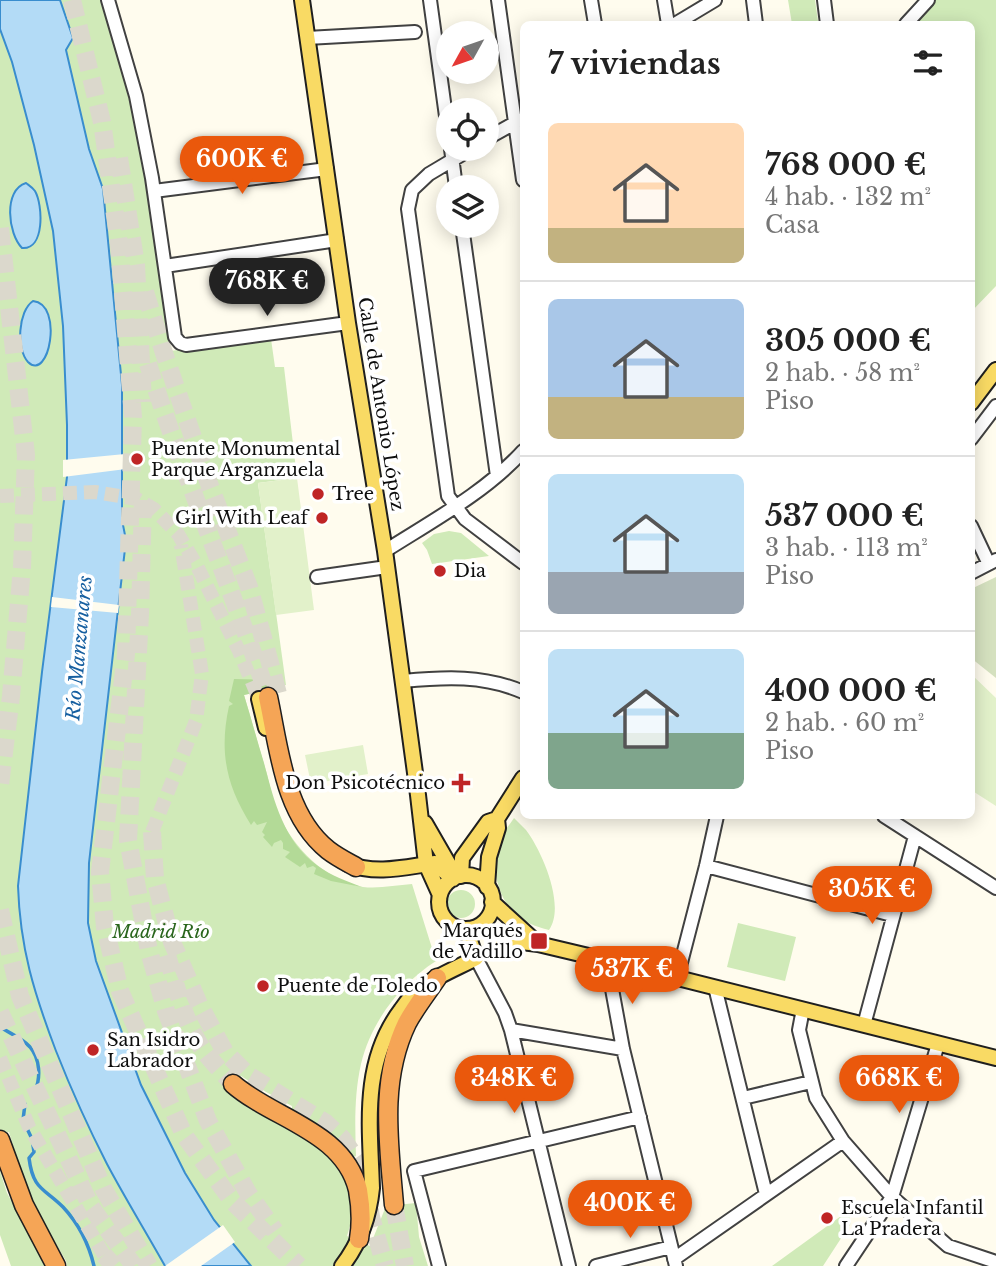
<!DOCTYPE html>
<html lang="es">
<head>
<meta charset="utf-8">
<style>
  :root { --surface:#fff; --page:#f2f2f2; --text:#222; --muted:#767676; --line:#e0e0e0; --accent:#ea580c }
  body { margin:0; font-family:"Libre Baskerville",serif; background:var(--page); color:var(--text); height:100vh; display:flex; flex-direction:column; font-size:26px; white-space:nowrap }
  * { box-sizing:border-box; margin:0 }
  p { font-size:23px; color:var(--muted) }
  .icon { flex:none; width:38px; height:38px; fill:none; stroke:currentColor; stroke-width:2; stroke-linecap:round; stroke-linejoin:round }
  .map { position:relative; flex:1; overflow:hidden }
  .sheet { position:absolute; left:520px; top:21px; width:455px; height:798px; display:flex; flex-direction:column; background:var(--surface); border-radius:10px; box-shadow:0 4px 18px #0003 }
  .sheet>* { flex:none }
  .needle { width:46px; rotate:230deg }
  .tools { position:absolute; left:436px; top:21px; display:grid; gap:14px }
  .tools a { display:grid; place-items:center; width:63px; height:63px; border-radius:50%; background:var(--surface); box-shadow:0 4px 18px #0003; font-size:35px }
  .price { position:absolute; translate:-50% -60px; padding:0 16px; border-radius:24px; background:var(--accent); color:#fff; font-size:23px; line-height:46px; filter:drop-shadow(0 2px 4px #0008) }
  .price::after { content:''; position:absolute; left:50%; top:42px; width:21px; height:16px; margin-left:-10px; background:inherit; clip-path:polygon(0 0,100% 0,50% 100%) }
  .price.selected { background:#222; color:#fff }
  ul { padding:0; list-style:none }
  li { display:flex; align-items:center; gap:21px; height:175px; padding:0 28px }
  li+li { border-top:2px solid var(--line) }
  li span { display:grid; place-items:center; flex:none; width:196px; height:140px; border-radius:10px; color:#555 }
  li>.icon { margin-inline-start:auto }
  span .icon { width:84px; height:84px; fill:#fffc; stroke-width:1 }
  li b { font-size:30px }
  h2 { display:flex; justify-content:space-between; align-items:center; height:84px; padding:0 28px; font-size:30px }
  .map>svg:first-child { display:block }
</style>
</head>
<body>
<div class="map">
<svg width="996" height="1266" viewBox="0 0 996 1266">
  <rect width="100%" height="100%" fill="#fffcee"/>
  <!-- green -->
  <path fill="#d0eab8" d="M 0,0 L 102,0 L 124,70 L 147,172 L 170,351 L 271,339 L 275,367 L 284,367 L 297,478 L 258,483 L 286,685 L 244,695 C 252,721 259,748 267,774 C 271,791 275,810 284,825 C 300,854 329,881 363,887 C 379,889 396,885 412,884 L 436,961 C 400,984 371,1022 361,1064 C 354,1095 355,1126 356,1156 L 351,1158 L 292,1115 L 292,1106 L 266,1092 L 241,1076 L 225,1088 L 240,1099 L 317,1144 L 338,1163 L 351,1193 L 352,1219 L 347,1236 L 370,1246 L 386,1206 L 416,1203 L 419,1237 L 428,1266 L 67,1266 L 66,1261 L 28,1196 L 9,1132 L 0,1134 Z
    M 788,0 L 815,0 L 818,21 L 792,24 Z
    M 935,0 L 996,0 L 996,286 L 971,312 L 971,24 L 912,24 Z
    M 277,258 L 279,272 L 221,282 L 219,266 Z
    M 449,531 L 461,533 L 489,556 L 432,564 L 427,550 L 422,543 L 434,534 Z
    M 514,818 C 518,822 522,826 526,830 C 542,851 566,906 549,930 C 536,927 524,922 514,913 C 498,897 489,863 499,841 C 502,833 509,826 514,818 Z
    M447 904a14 14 0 1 1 28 0a14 14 0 1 1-28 0Z
    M 738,923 L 796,937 L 785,981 L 727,967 Z
    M 0,1171 L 7,1193 L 46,1266 L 11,1266 L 0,1235 Z
    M 848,1211 L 851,1223 L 823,1266 L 772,1266 Z"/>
  <!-- forest -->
  <path fill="#b3da97" d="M 234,679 L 278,680 L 280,687 L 244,695 C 251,718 257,740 264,763 C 274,801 284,842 318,866 C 332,876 346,881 362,887 L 331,881 L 314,874 L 316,868 L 313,866 L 307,868 L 305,863 L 300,867 L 285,857 L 290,852 L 283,849 L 283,843 L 281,840 L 274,843 L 272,847 L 263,837 L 265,835 L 262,832 L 267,822 L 257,825 L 254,821 L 251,825 C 226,785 219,752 229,706 L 233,704 L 229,701 Z"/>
  <!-- cemetery -->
  <path fill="#d5e1bf" d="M 996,577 L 996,678 L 971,658 L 971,589 Z"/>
  <!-- pitch -->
  <path fill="#e2f1ca" d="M 297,478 L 314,610 L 276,615 L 258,483 Z
    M 971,674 L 996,698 L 996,806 L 971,790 Z
    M 363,745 L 368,774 L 311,784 L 305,755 Z"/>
  <!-- water -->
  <path fill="#b3dbf6" stroke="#398dce" stroke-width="2" d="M 0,0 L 60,0 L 73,38 L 66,50 L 89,149 L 103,189 L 122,385 L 122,520 L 126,540 L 89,863 L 88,923 L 96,961 L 141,1085 L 185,1173 L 214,1220 L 251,1266 L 165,1266 C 146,1232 125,1198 107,1164 C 88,1127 71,1089 56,1051 C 34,993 20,948 18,886 L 42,672 L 67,477 L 67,425 L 63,326 L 53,231 L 34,145 L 12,62 L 0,29 Z
    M 26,183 C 30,186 32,187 35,191 C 43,205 45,250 22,248 C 8,234 3,190 26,183 Z
    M 33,301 C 64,304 49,383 28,362 C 16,349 18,311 33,301 Z"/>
  <!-- pier -->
  <path fill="#fffcee" d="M 125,454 L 126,469 L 63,477 L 63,460 Z
    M 52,597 L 119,605 L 118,613 L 51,607 Z
    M 223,1225 L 235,1242 L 201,1266 L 165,1266 Z"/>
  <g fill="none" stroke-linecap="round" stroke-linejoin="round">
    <!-- stream -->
    <path stroke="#398dce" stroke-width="3.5" d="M 0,1027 C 9,1033 22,1038 30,1047 C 40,1059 41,1077 35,1091
      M 25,1104 L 23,1120 L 32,1139 L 34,1152 L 29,1158 C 33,1190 44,1188 63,1207 C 78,1223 89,1245 94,1266"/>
    <!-- major-tunnel -->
    <path stroke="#dbd8cc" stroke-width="14" stroke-dasharray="14 7" stroke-linecap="butt" d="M 0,496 L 95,492 L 137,499 L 154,509 L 178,534 L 197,566 L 239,651 L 259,699
      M 152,832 L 196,721 L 202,674 L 181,545
      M 0,1058 L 29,1127 L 104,1255"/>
    <!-- highway-tunnel -->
    <path stroke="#dbd8cc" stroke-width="18" stroke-dasharray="18 9" stroke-linecap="butt" d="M 72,0 L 102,122 L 119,244 L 133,417 L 126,654 L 100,872 L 105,927 L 120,991 L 184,1135 L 233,1202 L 299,1266
      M 119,158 L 136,265 L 143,402
      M 0,228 L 26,455 L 22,567 L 11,696 L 0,785
      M 145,292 L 164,353 L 208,481 L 249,587 L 270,663 L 278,694
      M 148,364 C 184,477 231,585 268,697
      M 143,500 L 140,614 L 128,840 L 149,951 L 166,1011 L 208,1121 L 248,1193 L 275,1231
      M 152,832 L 155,879 L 172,942 L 199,1004 L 225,1052 L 248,1075 L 326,1123 L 342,1138 L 356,1158 L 365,1179 L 371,1217 L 385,1266
      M 0,910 L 20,996 L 104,1190 L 149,1266
      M 167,955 C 176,985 183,1018 200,1045 C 209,1059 221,1071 233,1084
      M 0,1012 L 91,1207 L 134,1266
      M 394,1205 L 405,1266
      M 104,1255 L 114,1266"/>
    <defs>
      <path id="minor" d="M 108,0 L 136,96 L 152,178 L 175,337 L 180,343 L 186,345 L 348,323
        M 430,0 L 448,131
        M 498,0 L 523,180
        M 591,0 L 595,24
        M 664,0 L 668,24
        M 753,0 L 756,24
        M 824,0 L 827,24
        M 675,24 L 715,0
        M 906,24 L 928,0
        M 307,38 L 415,32
        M 486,139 L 520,120
        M 451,149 L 456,187
        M 471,149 L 429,174 L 412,190 L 408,209 L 448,496 L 465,519 L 523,563
        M 154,191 L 327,169
        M 462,226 L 497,476
        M 165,266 L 337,240
        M 971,439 L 996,406
        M 971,526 L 987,560 L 990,563
        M 385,551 C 432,521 486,492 523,451
        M 971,573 L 996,560
        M 317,577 L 387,567
        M 403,681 C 445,677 484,675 523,692
        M 884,816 L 996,888
        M 706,866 L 892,915
        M 476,958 L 505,1013 L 511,1030 L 569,1266
        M 618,963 L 612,989 L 623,1049 L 676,1266
        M 677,978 L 706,866 L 717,816
        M 715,987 L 766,1194
        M 803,1009 L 799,1030 L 816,1098 L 843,1141 L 892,1197 L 948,1246 L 996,1262
        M 864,1025 L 915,836
        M 511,1030 L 623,1049
        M 743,1098 L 811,1082
        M 674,1259 L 843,1141
        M 439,1266 L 414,1171 L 640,1117
        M 596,1266 L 671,1247
        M 846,1266 L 892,1197 L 938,1044"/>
      <path id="major" d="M 302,0 L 348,323 L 385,551 L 418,795 L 426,864 L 440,895
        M 971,403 L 996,370
        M 259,699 L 266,728
        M 425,823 L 455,875
        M 348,864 C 377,875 405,867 435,863 L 453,879
        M439 902a27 27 0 1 1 54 0a27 27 0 1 1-54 0Z
        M 461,876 L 462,858 L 488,822 L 497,819 L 523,778
        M 487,887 L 489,857 L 498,828 L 497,819
        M 492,902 L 538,944
        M 479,926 L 504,940 L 538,944 L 618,963 L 996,1058
        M 342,1266 C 360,1243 369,1217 372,1188 C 370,1126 361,1063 401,1010 C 407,1001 414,992 423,986 C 439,975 459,967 476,958 L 466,929"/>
      <path id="highway" d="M 268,697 C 279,748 284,815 328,850 C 337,857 347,862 356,867
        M 233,1084 C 273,1119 344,1131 358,1190 C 361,1207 362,1222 359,1239
        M 0,1140 L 24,1205 L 56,1266
        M 394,1205 C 389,1144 379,1081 407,1023 C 415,1008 427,993 437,978"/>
    </defs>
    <!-- minor casing -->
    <use href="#minor" stroke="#414141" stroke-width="16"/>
    <!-- major casing -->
    <use href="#major" stroke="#1f1f1f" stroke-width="18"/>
    <!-- highway casing -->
    <use href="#highway" stroke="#1f1f1f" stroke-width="21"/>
    <!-- minor -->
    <use href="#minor" stroke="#fff" stroke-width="12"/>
    <!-- major -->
    <use href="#major" stroke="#f9da64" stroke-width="14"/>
    <!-- highway -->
    <use href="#highway" stroke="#f5a556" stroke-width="18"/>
  </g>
  <!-- markers -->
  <g fill="#bf2526" stroke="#fff" stroke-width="2.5">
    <circle cx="137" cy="459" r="7"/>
    <circle cx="318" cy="494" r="7"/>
    <circle cx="322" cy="518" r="7"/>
    <circle cx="440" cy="571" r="7"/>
    <path d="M457.5 772.5h7v7h7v7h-7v7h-7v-7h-7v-7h7z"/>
    <rect x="530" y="932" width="18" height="18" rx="3.5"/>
    <circle cx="263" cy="986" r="7"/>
    <circle cx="93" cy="1050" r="7"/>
    <circle cx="827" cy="1218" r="7"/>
  </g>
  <g text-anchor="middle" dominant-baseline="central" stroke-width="7" stroke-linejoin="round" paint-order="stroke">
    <!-- street labels -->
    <g font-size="18" fill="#0e0e0e" stroke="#fff">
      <text transform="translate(381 404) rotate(81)">Calle de Antonio López</text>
    </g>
    <!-- poi labels -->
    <g font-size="18" fill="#0e0e0e" stroke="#fff" text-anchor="start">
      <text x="151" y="449">Puente Monumental<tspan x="151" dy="21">Parque Arganzuela</tspan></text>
      <text x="332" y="494">Tree</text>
      <text x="308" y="518" text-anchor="end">Girl With Leaf</text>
      <text x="454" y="571">Dia</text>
      <text x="445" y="783" text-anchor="end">Don Psicotécnico</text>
      <text x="523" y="931" text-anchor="end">Marqués<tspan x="523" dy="21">de Vadillo</tspan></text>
      <text x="277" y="986">Puente de Toledo</text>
      <text x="107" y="1040">San Isidro<tspan x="107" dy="21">Labrador</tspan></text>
      <text x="841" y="1208">Escuela Infantil<tspan x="841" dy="21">La Pradera</tspan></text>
    </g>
    <!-- park labels -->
    <g font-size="18" font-style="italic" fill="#2a661d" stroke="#fff">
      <text x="161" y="932">Madrid Río</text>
    </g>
    <!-- water labels -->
    <g font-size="19" font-style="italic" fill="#165fa0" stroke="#fff">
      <text transform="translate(79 648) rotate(-85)">Río Manzanares</text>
    </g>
  </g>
</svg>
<div class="tools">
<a><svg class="needle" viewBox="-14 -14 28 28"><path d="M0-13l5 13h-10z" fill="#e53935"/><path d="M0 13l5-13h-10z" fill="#767676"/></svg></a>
<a><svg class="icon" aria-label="locate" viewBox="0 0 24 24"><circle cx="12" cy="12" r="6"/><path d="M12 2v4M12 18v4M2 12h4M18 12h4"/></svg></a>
<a><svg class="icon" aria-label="layers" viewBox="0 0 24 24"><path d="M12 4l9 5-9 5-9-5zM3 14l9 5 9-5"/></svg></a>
</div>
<b class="price" style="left:242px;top:196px">600K €</b>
<b class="price selected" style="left:267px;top:318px">768K €</b>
<b class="price" style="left:872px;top:926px">305K €</b>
<b class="price" style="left:632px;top:1006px">537K €</b>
<b class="price" style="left:514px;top:1115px">348K €</b>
<b class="price" style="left:899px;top:1115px">668K €</b>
<b class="price" style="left:630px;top:1240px">400K €</b>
<section class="sheet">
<h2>7 viviendas<svg class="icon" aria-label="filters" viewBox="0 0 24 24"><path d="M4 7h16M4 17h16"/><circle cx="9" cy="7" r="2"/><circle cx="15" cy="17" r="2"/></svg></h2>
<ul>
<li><span style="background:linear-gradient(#ffd9b3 75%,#c2b280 0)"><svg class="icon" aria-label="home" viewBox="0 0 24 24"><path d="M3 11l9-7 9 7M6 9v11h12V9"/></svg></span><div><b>768 000 €</b><p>4 hab. · 132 m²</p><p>Casa</p></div></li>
<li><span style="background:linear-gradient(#a9c7e8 70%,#c2b280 0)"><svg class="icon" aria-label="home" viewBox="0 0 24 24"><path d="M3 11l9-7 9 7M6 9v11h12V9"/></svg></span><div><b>305 000 €</b><p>2 hab. · 58 m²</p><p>Piso</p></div></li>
<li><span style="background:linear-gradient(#bfe0f5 70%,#9aa5b1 0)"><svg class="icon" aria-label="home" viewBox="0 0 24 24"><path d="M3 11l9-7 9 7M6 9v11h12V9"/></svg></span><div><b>537 000 €</b><p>3 hab. · 113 m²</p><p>Piso</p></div></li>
<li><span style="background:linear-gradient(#bfe0f5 60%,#7fa58c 0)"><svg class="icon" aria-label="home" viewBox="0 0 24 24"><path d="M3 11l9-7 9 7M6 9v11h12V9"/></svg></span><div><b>400 000 €</b><p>2 hab. · 60 m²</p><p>Piso</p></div></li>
</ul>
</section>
</div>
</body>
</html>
